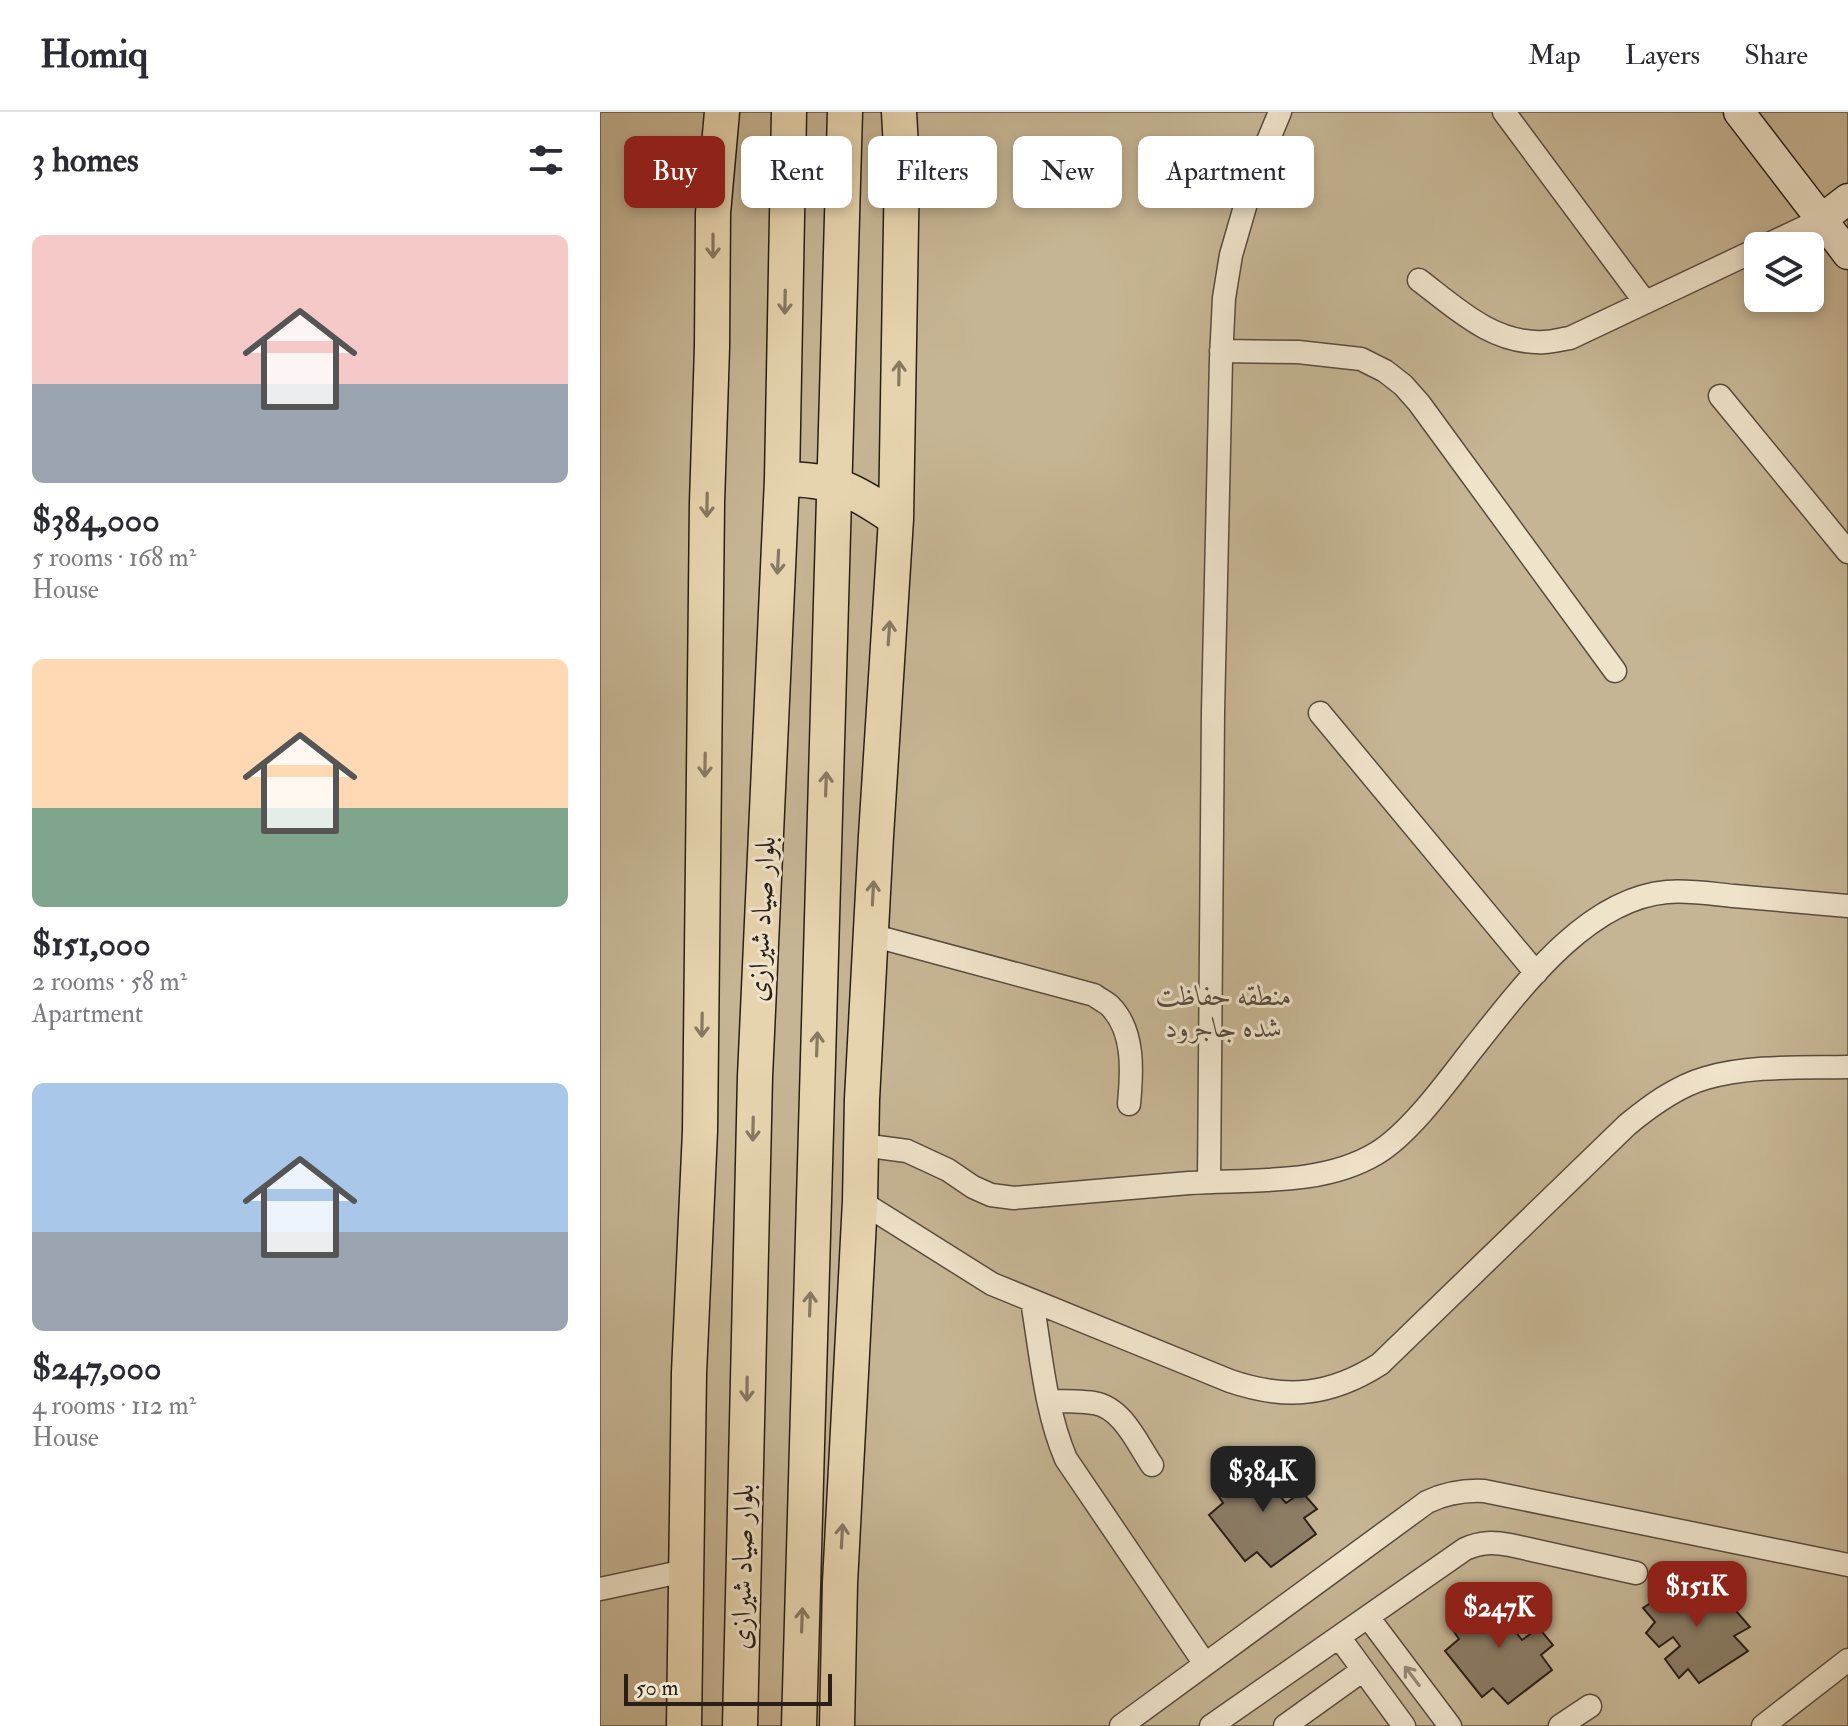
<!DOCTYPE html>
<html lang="en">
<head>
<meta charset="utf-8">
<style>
  :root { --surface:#fff; --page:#f7f7f7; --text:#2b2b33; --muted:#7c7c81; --line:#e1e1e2; --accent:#8f2418 }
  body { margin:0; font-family:"IM FELL Double Pica",Amiri,serif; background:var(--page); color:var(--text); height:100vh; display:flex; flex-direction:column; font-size:30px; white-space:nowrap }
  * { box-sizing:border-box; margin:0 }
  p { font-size:26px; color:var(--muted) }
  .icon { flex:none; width:44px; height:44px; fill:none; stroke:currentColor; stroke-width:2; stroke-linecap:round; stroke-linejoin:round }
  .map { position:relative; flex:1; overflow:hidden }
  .drawer { display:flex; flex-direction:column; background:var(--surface); width:600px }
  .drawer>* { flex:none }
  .top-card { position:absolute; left:24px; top:24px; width:760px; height:72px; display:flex; gap:16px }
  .tools { position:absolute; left:1144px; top:120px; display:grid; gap:16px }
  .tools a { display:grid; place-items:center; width:80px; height:80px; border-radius:12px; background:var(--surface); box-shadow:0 4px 12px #0003; font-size:40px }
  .scale { position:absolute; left:24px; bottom:20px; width:208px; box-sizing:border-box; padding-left:8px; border:4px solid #291e18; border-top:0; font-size:22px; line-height:28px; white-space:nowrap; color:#291e18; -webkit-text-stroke:6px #efe3ca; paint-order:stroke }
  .price { position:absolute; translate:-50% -68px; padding:0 18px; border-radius:16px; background:var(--accent); color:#fff; font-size:26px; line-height:52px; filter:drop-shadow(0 2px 4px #0008) }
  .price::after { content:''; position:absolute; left:50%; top:48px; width:24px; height:18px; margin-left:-12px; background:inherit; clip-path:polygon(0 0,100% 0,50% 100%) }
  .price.selected { background:#222; color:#fff }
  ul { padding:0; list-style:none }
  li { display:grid; align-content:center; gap:16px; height:424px; padding:0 32px }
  li span { display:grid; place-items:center; height:248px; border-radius:12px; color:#555 }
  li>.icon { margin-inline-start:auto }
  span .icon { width:144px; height:144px; fill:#fffc; stroke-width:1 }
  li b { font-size:34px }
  h2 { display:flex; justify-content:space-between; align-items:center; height:96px; padding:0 32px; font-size:34px }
  .chip { padding:0 28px; border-radius:12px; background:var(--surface); box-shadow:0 4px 12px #0003; font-size:28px; line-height:72px }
  .chip.selected { background:var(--accent); color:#fff }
  header { display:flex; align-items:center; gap:48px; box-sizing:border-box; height:112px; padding:0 40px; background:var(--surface); border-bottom:2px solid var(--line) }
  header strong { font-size:38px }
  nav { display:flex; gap:44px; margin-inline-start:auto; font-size:28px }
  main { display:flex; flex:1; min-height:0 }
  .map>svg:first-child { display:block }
</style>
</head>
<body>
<header>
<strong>Homiq</strong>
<nav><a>Map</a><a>Layers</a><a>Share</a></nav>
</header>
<main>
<section class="drawer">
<h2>3 homes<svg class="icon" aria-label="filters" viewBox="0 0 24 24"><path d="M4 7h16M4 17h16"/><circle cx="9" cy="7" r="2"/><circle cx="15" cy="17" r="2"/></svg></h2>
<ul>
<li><span style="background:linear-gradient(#f6c9c9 60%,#9aa5b1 0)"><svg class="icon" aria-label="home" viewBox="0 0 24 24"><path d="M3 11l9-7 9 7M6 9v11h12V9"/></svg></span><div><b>$384,000</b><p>5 rooms · 168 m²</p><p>House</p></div></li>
<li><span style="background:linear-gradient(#ffd9b3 60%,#7fa58c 0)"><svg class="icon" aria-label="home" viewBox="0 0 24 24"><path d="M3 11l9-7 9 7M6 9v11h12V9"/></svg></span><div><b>$151,000</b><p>2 rooms · 58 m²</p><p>Apartment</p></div></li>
<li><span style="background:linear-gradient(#a9c7e8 60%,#9aa5b1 0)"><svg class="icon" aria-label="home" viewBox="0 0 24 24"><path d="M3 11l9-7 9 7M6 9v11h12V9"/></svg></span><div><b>$247,000</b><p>4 rooms · 112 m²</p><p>House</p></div></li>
</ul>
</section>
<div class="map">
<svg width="1248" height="1614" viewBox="0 0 1248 1614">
  <rect width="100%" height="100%" fill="#e6d4ae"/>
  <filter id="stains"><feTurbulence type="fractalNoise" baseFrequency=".0025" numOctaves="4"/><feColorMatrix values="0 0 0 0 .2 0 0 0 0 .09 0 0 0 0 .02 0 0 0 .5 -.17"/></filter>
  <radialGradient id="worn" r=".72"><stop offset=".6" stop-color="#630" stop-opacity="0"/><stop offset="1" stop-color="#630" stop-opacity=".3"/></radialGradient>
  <!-- green -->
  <path fill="#c6b594" stroke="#786a56" stroke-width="2" fill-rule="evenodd" d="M 0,0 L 1248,0 L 1248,1614 L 0,1614 ZM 1158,134 L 1210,134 L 1210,186 L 1158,186 Z"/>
  <!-- building -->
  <path fill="#8b7d66" stroke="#291e18" stroke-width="2" d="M 655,1347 L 670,1362 L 680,1351 L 695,1370 L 679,1383 L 686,1391 L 702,1380 L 717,1397 L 704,1406 L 716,1422 L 671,1455 L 657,1440 L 645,1449 L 609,1403 L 623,1391 L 614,1377 Z
    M 1091,1464 L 1098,1479 L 1111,1470 L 1150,1515 L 1134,1524 L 1148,1539 L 1099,1571 L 1088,1557 L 1079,1566 L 1065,1547 L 1080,1534 L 1073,1525 L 1059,1535 L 1046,1521 L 1055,1510 L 1043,1496 Z
    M 892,1483 L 907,1499 L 916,1488 L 932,1506 L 915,1519 L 922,1528 L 939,1516 L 953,1533 L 941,1543 L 952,1558 L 908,1592 L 893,1576 L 882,1585 L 845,1539 L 859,1527 L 850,1514 Z"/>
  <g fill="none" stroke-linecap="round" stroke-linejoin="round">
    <defs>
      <path id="minor" d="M 904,0 L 1045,190
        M 1165,134 L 1222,107
        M 819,168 C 857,197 894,233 945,230 C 953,230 962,227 970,226 L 1158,137
        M 621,239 L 698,240 L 761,247 L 785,259 L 803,273 L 819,291 L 1015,559
        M 1120,284 L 1248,440
        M 720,601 L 936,861
        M 271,823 L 494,883 C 499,887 506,890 510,894 C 535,919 532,960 529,992
        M 262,1033 L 307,1039 L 348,1058 L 373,1075 L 391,1083 L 414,1086 C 472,1081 530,1076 589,1071 C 650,1067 723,1074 777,1041 C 810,1021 847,970 871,939 C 919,879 985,787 1067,780 C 1089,778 1112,782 1134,784 C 1172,787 1210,791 1248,794
        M 609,1070 L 613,600 L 621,247 L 624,186 L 631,143 L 655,60 L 680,0
        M 260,1089 L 392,1172 L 630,1269 C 686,1288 730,1284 780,1252 L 1027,1013 C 1050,994 1077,974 1106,966 C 1151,953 1202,956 1248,955
        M 432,1189 C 441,1241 445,1298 466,1347 L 605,1552
        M 449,1289 C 464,1289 479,1289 494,1291 C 523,1296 537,1331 552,1353
        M 0,1477 L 85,1459
        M 768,1505 L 850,1614
        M 739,1525 L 804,1614
        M 521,1614 L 827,1390 C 846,1381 863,1378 884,1379 L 1248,1453
        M 611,1614 L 865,1437 C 881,1430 893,1430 910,1433 L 1036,1461
        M 685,1614 L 763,1558
        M 960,1614 L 990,1594
        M 1163,1614 L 1248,1548"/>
      <path id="secondary" d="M 1139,0 L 1248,142
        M 1222,107 L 1248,87"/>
      <path id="primary" d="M 182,367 C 234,367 254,378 296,407
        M 84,1614 L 89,1261 L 100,1019 L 107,391 L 112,235 L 113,101 L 122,0
        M 140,1614 L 155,965 L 182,367 L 189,0
        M 199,1614 L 245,0
        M 237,1614 L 240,1471 L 260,1089 L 262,987 L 276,724 L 296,407 L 302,54 L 299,0"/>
    </defs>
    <!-- minor casing -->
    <use href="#minor" stroke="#584c3e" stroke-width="25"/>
    <!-- secondary casing -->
    <use href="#secondary" stroke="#291e18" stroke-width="33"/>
    <!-- primary casing -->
    <use href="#primary" stroke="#291e18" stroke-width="37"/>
    <!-- minor -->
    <use href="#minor" stroke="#efe3ca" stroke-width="22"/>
    <!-- secondary -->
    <use href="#secondary" stroke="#efe3ca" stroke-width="30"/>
    <!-- primary -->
    <use href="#primary" stroke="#e6d4ae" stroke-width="34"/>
  </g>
  <!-- one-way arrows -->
  <defs><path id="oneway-shaft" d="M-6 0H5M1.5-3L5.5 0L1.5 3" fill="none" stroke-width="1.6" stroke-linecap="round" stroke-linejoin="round" transform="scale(2)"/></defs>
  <g stroke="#887963">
    <use href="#oneway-shaft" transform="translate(113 134) rotate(90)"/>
    <use href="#oneway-shaft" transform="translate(185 190) rotate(91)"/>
    <use href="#oneway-shaft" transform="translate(299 261) rotate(-89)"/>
    <use href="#oneway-shaft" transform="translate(107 393) rotate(91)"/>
    <use href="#oneway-shaft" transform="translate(178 450) rotate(93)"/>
    <use href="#oneway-shaft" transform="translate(289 521) rotate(-86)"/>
    <use href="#oneway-shaft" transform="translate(105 653) rotate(91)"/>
    <use href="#oneway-shaft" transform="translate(226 672) rotate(-88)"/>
    <use href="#oneway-shaft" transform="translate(273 781) rotate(-87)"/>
    <use href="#oneway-shaft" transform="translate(102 913) rotate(91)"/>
    <use href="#oneway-shaft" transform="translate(217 932) rotate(-88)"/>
    <use href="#oneway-shaft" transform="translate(153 1017) rotate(91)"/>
    <use href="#oneway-shaft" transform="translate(210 1192) rotate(-88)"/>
    <use href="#oneway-shaft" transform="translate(147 1277) rotate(91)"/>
    <use href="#oneway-shaft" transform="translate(242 1424) rotate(-87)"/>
    <use href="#oneway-shaft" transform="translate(202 1508) rotate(-88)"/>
  </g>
  <use stroke="#968a7a" href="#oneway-shaft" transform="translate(812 1564) rotate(-127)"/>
  <g text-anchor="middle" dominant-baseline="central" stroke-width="6" stroke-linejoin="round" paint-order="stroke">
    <!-- street labels -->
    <g font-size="28" fill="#291e18" stroke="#efe3ca">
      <text transform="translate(162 807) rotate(-87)">بلوار صیاد شیرازی</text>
      <text transform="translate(143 1455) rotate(-89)">بلوار صیاد شیرازی</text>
    </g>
    <!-- park labels -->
    <g font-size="28" font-style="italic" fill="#584b3d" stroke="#efe3ca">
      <text x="624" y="884">منطقه حفاظت<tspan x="624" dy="32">شده جاجرود</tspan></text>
    </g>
  </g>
  <rect width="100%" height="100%" filter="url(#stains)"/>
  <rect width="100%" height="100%" fill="url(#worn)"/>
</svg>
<div class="tools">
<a><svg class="icon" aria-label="layers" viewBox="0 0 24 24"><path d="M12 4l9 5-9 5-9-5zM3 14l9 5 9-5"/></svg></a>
</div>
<div class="scale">50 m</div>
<b class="price selected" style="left:663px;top:1402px">$384K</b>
<b class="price" style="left:1097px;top:1517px">$151K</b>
<b class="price" style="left:899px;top:1538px">$247K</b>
<div class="top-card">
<a class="chip selected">Buy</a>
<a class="chip">Rent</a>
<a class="chip">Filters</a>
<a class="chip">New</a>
<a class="chip">Apartment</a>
</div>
</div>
</main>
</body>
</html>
